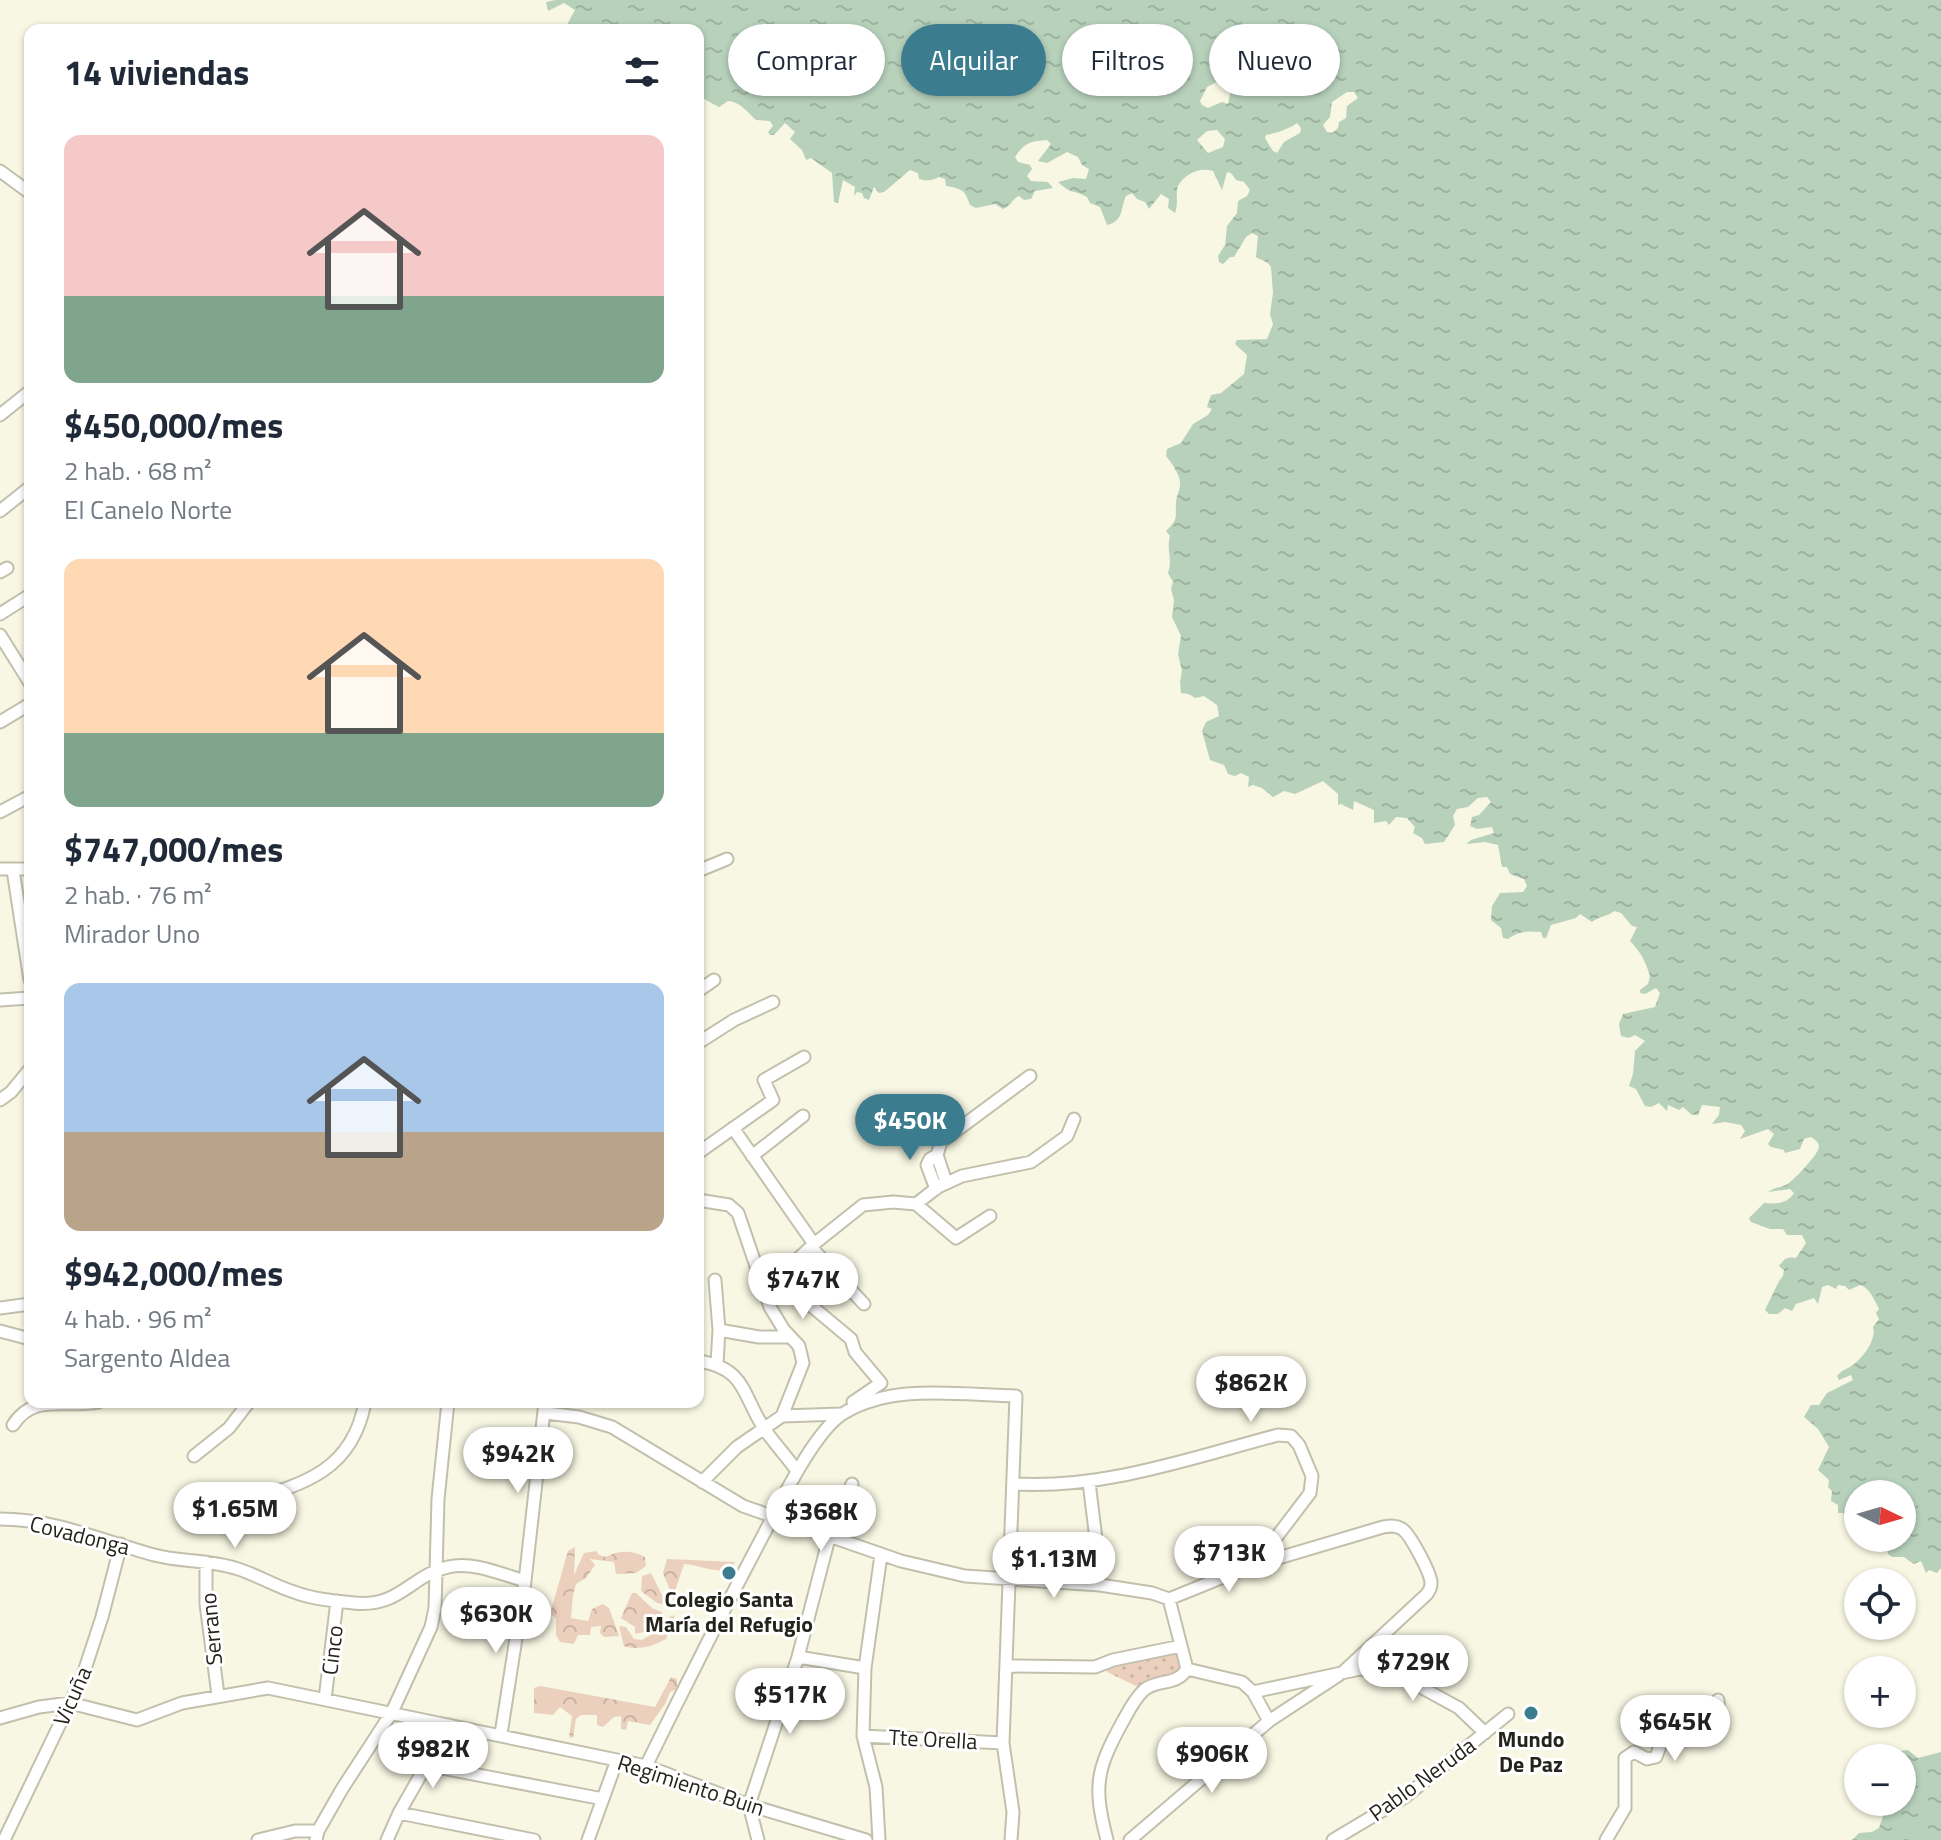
<!DOCTYPE html>
<html lang="es">
<head>
<meta charset="utf-8">
<style>
  :root { --surface:#fff; --page:#f2f2f3; --text:#1f2937; --muted:#747a83; --accent:#3b7c8e }
  body { margin:0; font-family:"Titillium Web",sans-serif; background:var(--page); color:var(--text); height:100vh; display:flex; flex-direction:column; font-size:30px; white-space:nowrap }
  * { box-sizing:border-box; margin:0 }
  p { font-size:26px; color:var(--muted) }
  .icon { flex:none; width:44px; height:44px; fill:none; stroke:currentColor; stroke-width:2; stroke-linecap:round; stroke-linejoin:round }
  .map { position:relative; flex:1; overflow:hidden }
  .side { position:absolute; left:24px; top:24px; width:680px; height:1384px; display:flex; flex-direction:column; background:var(--surface); border-radius:16px; box-shadow:0 2px 6px #0004 }
  .side>* { flex:none }
  .top-card { position:absolute; left:728px; top:24px; width:760px; height:72px; display:flex; gap:16px }
  .needle { width:52px; rotate:95deg }
  .fabs { position:absolute; left:1844px; top:1480px; display:grid; gap:16px }
  .fabs a { display:grid; place-items:center; width:72px; height:72px; border-radius:50%; background:var(--surface); box-shadow:0 2px 6px #0004; font-size:40px }
  .price { position:absolute; translate:-50% -68px; padding:0 18px; border-radius:28px; background:#fff; color:#222; font-size:26px; line-height:52px; filter:drop-shadow(0 2px 4px #0008) }
  .price::after { content:''; position:absolute; left:50%; top:48px; width:24px; height:18px; margin-left:-12px; background:inherit; clip-path:polygon(0 0,100% 0,50% 100%) }
  .price.current { background:var(--accent); color:#fff }
  ul { padding:0; list-style:none }
  li { display:grid; align-content:center; gap:16px; height:424px; padding:0 40px }
  li span { display:grid; place-items:center; height:248px; border-radius:16px; color:#555 }
  li>.icon { margin-inline-start:auto }
  span .icon { width:144px; height:144px; fill:#fffc; stroke-width:1 }
  li b { font-size:34px }
  h2 { display:flex; justify-content:space-between; align-items:center; height:96px; padding:0 40px; font-size:34px }
  .pill { padding:0 28px; border-radius:36px; background:var(--surface); box-shadow:0 2px 6px #0004; font-size:28px; line-height:72px }
  .pill.current { background:var(--accent); color:#fff }
  .map>svg:first-child { display:block }
</style>
</head>
<body>
<div class="map">
<svg width="1941" height="1840" viewBox="0 0 1941 1840">
  <defs>
    <pattern id="forest-crowns" width="20" height="18" patternUnits="userSpaceOnUse" patternTransform="scale(2)"><rect width="20" height="18" fill="#ecd0be"/><path d="M2 6a3 3 0 1 1 6 0M12 15a3 3 0 1 1 6 0" fill="none" stroke="#cab2a3"/></pattern>
    <pattern id="park-dots" width="8" height="8" patternUnits="userSpaceOnUse" patternTransform="scale(2)"><rect width="8" height="8" fill="#ecd0be"/><path d="M2 2h.1M6 6h.1" fill="none" stroke="#cab2a3" stroke-width="1.8" stroke-linecap="round"/></pattern>
    <pattern id="water-ripples" width="26" height="14" patternUnits="userSpaceOnUse" patternTransform="scale(2)"><rect width="26" height="14" fill="#b7d1bb"/><path d="M2 4q2-2 4 0t4 0M15 11q2-2 4 0t4 0" fill="none" stroke="#9db3a0"/></pattern>
  </defs>
  <rect width="100%" height="100%" fill="#f8f7e3"/>
  <!-- forest -->
  <path fill="url(#forest-crowns)" d="M 575,1547 L 574,1575 L 584,1553 L 596,1551 L 599,1555 L 606,1557 C 618,1550 633,1550 645,1557 L 646,1566 L 636,1573 L 616,1574 L 614,1562 L 590,1559 L 595,1565 L 586,1578 L 576,1584 L 573,1595 L 571,1618 L 588,1621 L 592,1609 L 603,1604 L 609,1608 L 619,1636 L 604,1637 L 600,1633 L 601,1626 L 591,1627 L 590,1635 L 578,1635 L 574,1644 L 560,1642 L 556,1635 L 556,1618 L 550,1614 L 568,1551 Z
    M 667,1559 L 735,1562 L 731,1569 C 714,1574 701,1565 684,1564 L 676,1588 L 675,1603 L 663,1573 Z
    M 651,1573 L 667,1605 L 657,1603 L 641,1591 L 642,1576 Z
    M 632,1593 L 636,1593 L 652,1608 L 662,1612 L 663,1620 L 644,1632 L 635,1634 L 635,1627 L 621,1618 Z
    M 675,1615 L 666,1639 C 654,1646 638,1651 624,1646 L 619,1626 L 626,1627 L 634,1639 L 642,1640 L 668,1624 L 669,1617 Z
    M 671,1677 L 677,1679 L 677,1689 L 670,1692 L 665,1704 L 650,1725 L 628,1721 L 626,1730 L 621,1729 L 621,1716 L 614,1717 L 603,1727 L 597,1725 L 597,1715 L 581,1715 L 576,1719 L 573,1738 L 569,1737 L 572,1716 L 560,1707 L 553,1715 L 534,1713 L 534,1688 L 540,1686 L 655,1707 Z"/>
  <!-- park -->
  <path fill="url(#park-dots)" d="M 1175,1649 L 1180,1670 L 1177,1675 L 1146,1682 L 1138,1687 L 1107,1672 L 1107,1666 Z"/>
  <!-- water -->
  <path fill="url(#water-ripples)" fill-rule="evenodd" d="M 556,0 L 1941,0 L 1941,1568 L 1937,1573 L 1929,1570 L 1926,1573 L 1921,1561 L 1914,1564 L 1904,1557 L 1892,1557 L 1888,1554 L 1885,1544 L 1869,1544 L 1865,1538 L 1902,1538 L 1902,1494 L 1858,1494 L 1858,1529 L 1849,1524 L 1843,1513 L 1838,1513 L 1838,1505 L 1831,1501 L 1832,1491 L 1828,1487 L 1829,1480 L 1818,1470 L 1829,1447 L 1818,1429 L 1804,1417 L 1811,1405 L 1819,1405 L 1827,1393 L 1853,1380 L 1851,1375 L 1839,1380 L 1837,1376 C 1843,1369 1846,1370 1853,1365 C 1863,1358 1877,1339 1873,1327 L 1879,1319 L 1876,1313 L 1879,1309 C 1875,1301 1869,1287 1860,1285 L 1849,1290 L 1845,1286 L 1838,1285 L 1836,1289 L 1828,1285 L 1822,1287 L 1818,1304 L 1814,1298 L 1796,1304 L 1792,1311 L 1785,1308 L 1778,1314 L 1769,1314 L 1765,1310 L 1779,1281 L 1783,1276 L 1784,1270 L 1779,1266 C 1784,1259 1787,1256 1796,1258 L 1806,1243 L 1802,1235 L 1787,1235 L 1783,1229 L 1770,1229 L 1751,1222 L 1749,1218 L 1764,1203 C 1776,1204 1787,1204 1794,1193 L 1790,1189 L 1768,1192 C 1774,1187 1779,1188 1786,1185 C 1793,1181 1820,1153 1819,1146 C 1818,1141 1814,1139 1811,1137 L 1804,1139 L 1800,1149 L 1785,1153 L 1784,1150 L 1771,1147 L 1768,1144 L 1774,1134 L 1768,1129 L 1740,1139 L 1745,1131 L 1741,1125 L 1725,1122 L 1712,1124 L 1719,1115 L 1720,1107 L 1702,1105 L 1698,1115 L 1692,1115 L 1683,1107 L 1679,1110 L 1668,1105 L 1667,1111 L 1659,1103 L 1651,1107 L 1645,1106 L 1636,1089 L 1629,1086 L 1633,1074 L 1635,1051 L 1645,1041 L 1635,1035 L 1629,1038 L 1621,1036 L 1619,1024 L 1623,1014 L 1655,1007 L 1660,993 L 1656,988 L 1645,994 L 1640,993 L 1640,990 L 1648,984 L 1650,976 C 1646,962 1640,951 1630,941 L 1637,927 L 1632,926 L 1621,913 L 1614,911 C 1607,917 1599,916 1592,922 L 1580,914 L 1576,918 L 1551,925 L 1546,938 L 1543,938 L 1541,932 C 1527,931 1520,931 1508,939 L 1503,938 L 1501,928 L 1491,920 L 1492,906 L 1500,893 L 1523,892 L 1527,886 L 1524,879 L 1510,874 L 1507,867 L 1502,867 L 1498,845 L 1485,842 L 1466,844 L 1471,840 L 1494,833 L 1492,827 L 1477,829 L 1470,826 L 1472,817 L 1479,815 L 1491,802 L 1487,797 L 1478,798 L 1468,807 L 1457,809 L 1453,816 L 1455,825 L 1444,842 L 1425,844 L 1422,838 L 1413,833 L 1415,827 L 1407,818 L 1396,817 L 1389,825 L 1386,821 L 1374,823 L 1374,810 L 1354,801 L 1353,810 L 1341,804 L 1338,805 L 1338,794 L 1323,781 L 1295,794 L 1284,791 L 1273,797 L 1262,788 L 1253,785 L 1248,787 L 1249,777 L 1241,773 L 1235,776 L 1228,774 L 1224,765 L 1210,760 L 1202,731 L 1206,722 L 1219,716 L 1217,705 L 1204,696 L 1195,698 L 1189,694 L 1181,693 L 1180,682 L 1182,671 L 1178,654 L 1181,636 L 1172,617 L 1174,600 L 1171,589 L 1173,582 L 1168,573 C 1173,560 1166,549 1170,536 L 1166,531 C 1179,519 1175,518 1176,503 C 1176,496 1180,491 1180,484 C 1181,476 1171,462 1166,456 L 1167,449 L 1181,443 L 1193,424 L 1208,415 L 1212,409 L 1207,407 L 1211,395 L 1221,393 L 1244,374 L 1247,355 L 1235,344 L 1237,340 L 1267,339 L 1273,324 L 1270,314 L 1273,293 L 1271,267 L 1268,263 L 1256,257 L 1258,236 L 1252,233 L 1246,237 L 1234,257 L 1230,257 L 1223,264 L 1219,262 L 1218,256 L 1225,245 L 1227,226 L 1237,213 L 1238,201 L 1247,196 L 1250,190 L 1244,182 L 1236,180 L 1231,173 L 1227,172 L 1222,190 L 1213,171 C 1199,167 1185,174 1178,186 C 1175,193 1179,203 1175,213 L 1168,208 L 1169,199 L 1161,194 L 1149,209 L 1145,202 L 1137,199 L 1132,193 L 1126,196 C 1120,209 1124,221 1107,225 L 1100,207 L 1090,203 L 1087,197 C 1072,189 1072,195 1058,182 L 1073,178 L 1086,179 L 1089,169 L 1082,165 L 1078,157 L 1067,152 L 1047,163 L 1038,161 L 1051,144 L 1047,140 C 1031,141 1024,143 1015,157 L 1018,162 L 1030,165 L 1032,169 L 1027,176 L 1031,181 L 1048,182 L 1053,188 L 1035,191 L 1031,199 L 1024,200 L 1019,196 C 1012,199 1011,206 1003,209 L 995,204 L 976,208 L 970,205 C 965,190 963,189 946,186 L 945,179 L 939,177 C 931,181 927,181 919,179 L 918,173 L 910,170 L 884,192 L 879,193 L 874,187 L 869,200 L 864,198 L 862,193 L 857,192 L 854,196 L 855,187 L 843,180 L 838,203 L 834,202 L 832,173 L 811,158 L 806,160 L 802,150 L 790,139 L 795,132 L 785,123 L 774,135 L 770,135 L 768,132 L 773,126 L 770,121 L 756,120 C 747,112 741,102 728,101 L 719,107 L 704,99 L 698,100 L 698,30 L 564,30 L 575,10 L 564,3 L 548,11 L 546,2 ZM 1101,45 C 1112,50 1111,59 1112,69 L 1107,73 L 1098,70 L 1092,62 L 1086,62 L 1085,55 L 1089,54 L 1093,57 L 1094,46 ZM 1224,78 L 1229,79 L 1232,84 L 1228,104 L 1222,102 L 1208,108 L 1202,105 L 1200,101 L 1207,87 ZM 1347,92 L 1354,92 L 1358,98 L 1347,106 L 1346,118 L 1339,122 L 1338,128 L 1332,133 L 1327,132 L 1323,125 L 1330,117 L 1332,102 ZM 1297,123 L 1301,128 L 1300,133 L 1284,142 L 1277,153 L 1273,151 L 1265,138 L 1266,135 C 1273,134 1292,128 1297,123 ZM 1217,130 L 1225,139 L 1223,147 L 1208,153 L 1197,140 L 1207,131 Z
    M 1908,1750 L 1918,1758 L 1941,1752 L 1941,1840 L 1852,1840 L 1859,1833 L 1872,1832 L 1879,1828 L 1883,1816 L 1894,1814 L 1894,1803 L 1879,1807 L 1877,1802 L 1902,1802 L 1902,1758 L 1897,1756 L 1899,1751 Z"/>
  <g fill="none" stroke-linecap="round" stroke-linejoin="round">
    <defs>
      <path id="street" d="M 0,171 L 30,193
        M 0,415 L 30,391
        M 0,511 L 30,487
        M 0,572 L 7,568
        M 0,614 L 30,595
        M 0,635 L 30,683
        M 0,722 L 30,704
        M 0,812 L 30,796
        M 0,869 L 30,869
        M 13,870 L 30,980
        M 698,871 L 727,859
        M 698,991 L 714,980
        M 0,1000 L 30,998
        M 698,1043 L 734,1020 L 773,1002
        M 0,1100 L 11,1092 L 30,1069
        M 733,1128 L 814,1244
        M 698,1153 L 773,1100 L 764,1080 L 804,1057
        M 752,1156 L 803,1116
        M 946,1182 L 937,1155 L 941,1142 L 1030,1076
        M 936,1189 L 927,1165 L 930,1159 L 937,1155
        M 698,1200 L 729,1205 L 738,1213 L 770,1307 L 784,1330 L 799,1346 L 803,1363 L 782,1416 L 737,1447 L 702,1482
        M 916,1204 L 938,1187 L 962,1176 L 1031,1162 L 1067,1136 L 1074,1119
        M 811,1247 L 864,1304
        M 778,1278 L 851,1339 L 855,1352 L 881,1383 L 853,1402
        M 715,1280 L 719,1330 L 717,1364
        M 764,1290 L 814,1244 L 863,1205 L 893,1202 L 916,1204 L 956,1238 L 990,1216
        M 0,1308 L 30,1304
        M 719,1330 L 759,1337 L 790,1337
        M 0,1331 L 30,1339
        M 698,1361 C 747,1368 742,1396 765,1430 C 775,1444 787,1457 797,1471
        M 546,1413 L 579,1417 L 612,1427 L 743,1506 L 901,1561 L 965,1576 L 1100,1585 L 1152,1593 L 1169,1599 L 1248,1567 L 1383,1527 C 1390,1526 1396,1525 1402,1529 C 1410,1534 1430,1572 1431,1582 C 1431,1588 1430,1589 1427,1594 L 1342,1673 L 1269,1721 L 1130,1840
        M 782,1416 L 841,1414
        M 13,1425 C 34,1392 67,1409 99,1402
        M 194,1456 L 229,1428 L 249,1402
        M 1089,1482 L 1096,1539
        M 1014,1484 C 1105,1489 1191,1458 1278,1435 L 1291,1436 L 1299,1445 L 1312,1476 L 1310,1493 L 1275,1539 L 1248,1567
        M 226,1507 C 289,1487 351,1480 365,1402
        M 0,1519 C 55,1519 102,1541 154,1555 C 181,1562 211,1560 238,1569 C 257,1575 275,1586 294,1592 C 312,1599 334,1601 354,1603 C 400,1608 411,1575 448,1567 C 473,1561 501,1574 525,1581
        M 206,1562 L 206,1604 L 218,1695
        M 1169,1599 L 1187,1669
        M 798,1657 L 865,1668
        M 1007,1666 L 1095,1667 L 1113,1660 L 1181,1646
        M 1187,1669 L 1242,1682 L 1253,1692 L 1360,1669 L 1383,1672 L 1404,1678 L 1459,1708 L 1485,1733
        M 1253,1692 L 1269,1721
        M 325,1699 L 337,1601
        M 0,1718 L 39,1707 L 70,1703 L 137,1720 L 182,1703 L 268,1688 L 646,1766 L 749,1805 L 866,1840
        M 501,1734 L 525,1581 L 545,1402
        M 863,1736 L 1003,1743
        M 426,1765 L 603,1799
        M 646,1766 C 685,1686 725,1607 767,1528 C 782,1499 816,1429 844,1413 C 893,1383 961,1395 1016,1396 L 1003,1743 L 1013,1812 L 1011,1840
        M 399,1813 L 534,1840
        M 4,1840 L 82,1678 L 102,1617 L 121,1544
        M 258,1840 L 295,1831 L 318,1831
        M 316,1840 L 318,1831 L 342,1789 L 392,1712 L 431,1627 L 435,1608 L 438,1499 L 448,1402
        M 387,1840 L 399,1813 L 449,1725
        M 588,1840 L 617,1760
        M 758,1840 L 749,1805 L 798,1657 L 829,1538 L 852,1484
        M 879,1840 L 876,1787 L 863,1736 L 865,1668 L 881,1555
        M 1107,1840 C 1093,1786 1096,1770 1123,1721 C 1128,1712 1135,1698 1144,1690 C 1157,1679 1177,1686 1187,1669
        M 1333,1840 L 1405,1797 L 1508,1714
        M 1606,1840 L 1625,1808 L 1625,1758 L 1634,1752 L 1647,1759 L 1656,1757 L 1666,1730 L 1676,1721 C 1690,1719 1699,1732 1713,1728 L 1719,1719 L 1718,1700"/>
    </defs>
    <!-- street casing -->
    <use href="#street" stroke="#c2c0ad" stroke-width="15"/>
    <!-- street -->
    <use href="#street" stroke="#fff" stroke-width="11"/>
  </g>
  <!-- markers -->
  <g fill="#3b7c8e" stroke="#fff" stroke-width="3">
    <circle cx="729" cy="1573" r="8"/>
    <circle cx="1531" cy="1713" r="8"/>
  </g>
  <g text-anchor="middle" dominant-baseline="central" stroke-width="6" stroke-linejoin="round" paint-order="stroke">
    <!-- street labels -->
    <g font-size="22" fill="#24231c" stroke="#fff">
      <text transform="translate(80 1535) rotate(14)">Covadonga</text>
      <text transform="translate(211 1629) rotate(-95)">Serrano</text>
      <text transform="translate(332 1650) rotate(-83)">Cinco</text>
      <text transform="translate(72 1696) rotate(-66)">Vicuña</text>
      <text transform="translate(933 1739) rotate(3)">Tte Orella</text>
      <text transform="translate(1422 1779) rotate(-36)">Pablo Neruda</text>
      <text transform="translate(691 1785) rotate(18)">Regimiento Buin</text>
    </g>
    <!-- poi labels -->
    <g font-size="22" font-weight="bold" fill="#24231c" stroke="#fff">
      <text x="729" y="1599">Colegio Santa<tspan x="729" dy="25">María del Refugio</tspan></text>
      <text x="1531" y="1739">Mundo<tspan x="1531" dy="25">De Paz</tspan></text>
    </g>
  </g>
</svg>
<div class="fabs">
<a><svg class="needle" viewBox="-14 -14 28 28"><path d="M0-13l5 13h-10z" fill="#e53935"/><path d="M0 13l5-13h-10z" fill="#747a83"/></svg></a>
<a><svg class="icon" aria-label="locate" viewBox="0 0 24 24"><circle cx="12" cy="12" r="6"/><path d="M12 2v4M12 18v4M2 12h4M18 12h4"/></svg></a>
<a>+</a>
<a>−</a>
</div>
<b class="price current" style="left:910px;top:1162px">$450K</b>
<b class="price" style="left:803px;top:1321px">$747K</b>
<b class="price" style="left:1251px;top:1424px">$862K</b>
<b class="price" style="left:518px;top:1495px">$942K</b>
<b class="price" style="left:235px;top:1550px">$1.65M</b>
<b class="price" style="left:821px;top:1553px">$368K</b>
<b class="price" style="left:1229px;top:1594px">$713K</b>
<b class="price" style="left:1054px;top:1600px">$1.13M</b>
<b class="price" style="left:496px;top:1655px">$630K</b>
<b class="price" style="left:1413px;top:1703px">$729K</b>
<b class="price" style="left:790px;top:1736px">$517K</b>
<b class="price" style="left:1675px;top:1763px">$645K</b>
<b class="price" style="left:433px;top:1790px">$982K</b>
<b class="price" style="left:1212px;top:1795px">$906K</b>
<div class="top-card">
<a class="pill">Comprar</a>
<a class="pill current">Alquilar</a>
<a class="pill">Filtros</a>
<a class="pill">Nuevo</a>
</div>
<section class="side">
<h2>14 viviendas<svg class="icon" aria-label="filters" viewBox="0 0 24 24"><path d="M4 7h16M4 17h16"/><circle cx="9" cy="7" r="2"/><circle cx="15" cy="17" r="2"/></svg></h2>
<ul>
<li><span style="background:linear-gradient(#f6c9c9 65%,#7fa58c 0)"><svg class="icon" aria-label="home" viewBox="0 0 24 24"><path d="M3 11l9-7 9 7M6 9v11h12V9"/></svg></span><div><b>$450,000/mes</b><p>2 hab. · 68 m²</p><p>El Canelo Norte</p></div></li>
<li><span style="background:linear-gradient(#ffd9b3 70%,#7fa58c 0)"><svg class="icon" aria-label="home" viewBox="0 0 24 24"><path d="M3 11l9-7 9 7M6 9v11h12V9"/></svg></span><div><b>$747,000/mes</b><p>2 hab. · 76 m²</p><p>Mirador Uno</p></div></li>
<li><span style="background:linear-gradient(#a9c7e8 60%,#b9a48a 0)"><svg class="icon" aria-label="home" viewBox="0 0 24 24"><path d="M3 11l9-7 9 7M6 9v11h12V9"/></svg></span><div><b>$942,000/mes</b><p>4 hab. · 96 m²</p><p>Sargento Aldea</p></div></li>
</ul>
</section>
</div>
</body>
</html>
